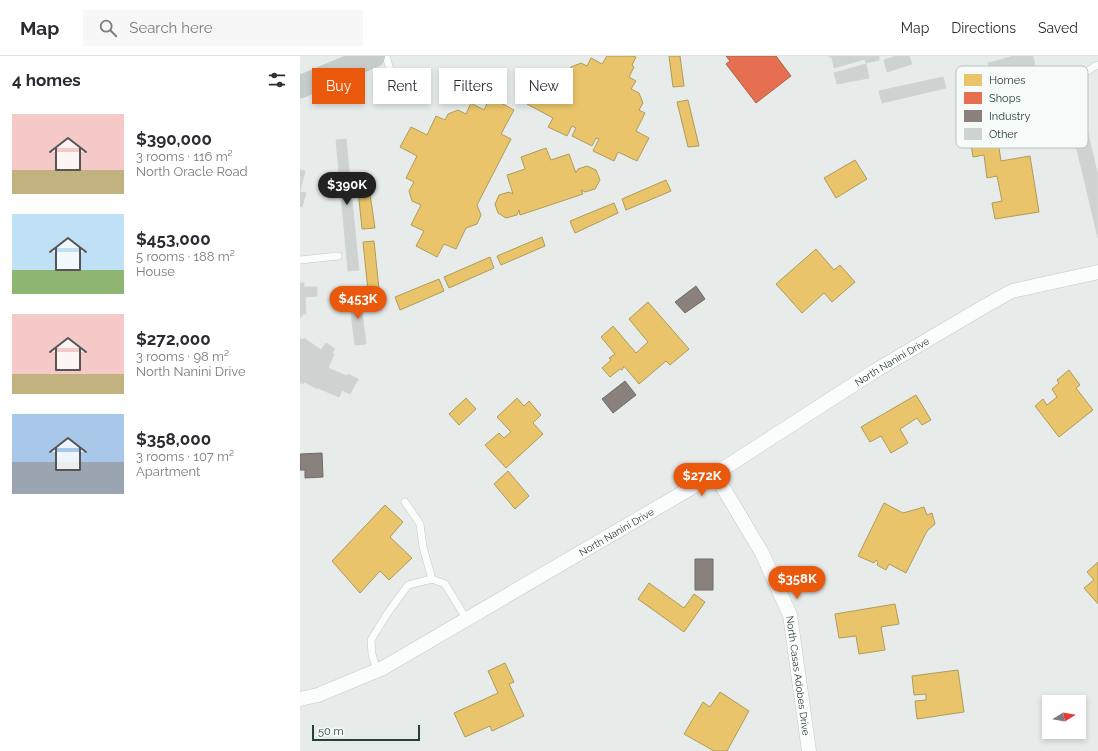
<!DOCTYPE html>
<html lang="en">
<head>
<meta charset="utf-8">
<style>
  :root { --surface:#fff; --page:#f7f7f7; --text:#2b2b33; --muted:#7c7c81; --line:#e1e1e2; --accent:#ea580c }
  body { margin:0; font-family:Raleway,sans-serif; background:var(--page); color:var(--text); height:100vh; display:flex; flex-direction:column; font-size:15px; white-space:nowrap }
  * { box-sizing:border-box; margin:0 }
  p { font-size:13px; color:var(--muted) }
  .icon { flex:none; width:22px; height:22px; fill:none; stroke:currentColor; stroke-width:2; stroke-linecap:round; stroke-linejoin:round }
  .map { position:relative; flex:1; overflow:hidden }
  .details { display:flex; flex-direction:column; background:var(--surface); width:300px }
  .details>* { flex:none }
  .top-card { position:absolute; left:12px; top:12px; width:380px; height:36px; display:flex; gap:8px }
  .needle { width:26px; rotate:79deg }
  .controls { position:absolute; left:742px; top:639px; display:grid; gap:8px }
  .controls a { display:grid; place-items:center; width:44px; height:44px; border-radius:0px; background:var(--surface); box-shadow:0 2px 6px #0003; font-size:20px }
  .scale { position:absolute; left:12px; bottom:10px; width:108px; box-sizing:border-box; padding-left:4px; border:2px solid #253f39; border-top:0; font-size:11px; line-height:14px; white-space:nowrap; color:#253f39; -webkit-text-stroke:3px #f6faf8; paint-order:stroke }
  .price { position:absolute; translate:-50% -34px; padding:0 9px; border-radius:14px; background:var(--accent); color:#fff; font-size:13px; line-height:26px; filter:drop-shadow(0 1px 2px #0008) }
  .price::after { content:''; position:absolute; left:50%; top:24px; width:12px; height:9px; margin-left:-6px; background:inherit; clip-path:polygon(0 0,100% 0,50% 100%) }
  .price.selected { background:#222; color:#fff }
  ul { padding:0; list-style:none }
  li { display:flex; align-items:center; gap:12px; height:100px; padding:0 12px }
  li span { display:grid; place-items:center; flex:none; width:112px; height:80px; border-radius:0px; color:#555 }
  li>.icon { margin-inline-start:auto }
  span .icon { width:48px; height:48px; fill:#fffc; stroke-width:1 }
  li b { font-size:17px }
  h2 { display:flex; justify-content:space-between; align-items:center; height:48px; padding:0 12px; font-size:17px }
  .chip { padding:0 14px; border-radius:0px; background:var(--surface); box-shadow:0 2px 6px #0003; font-size:14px; line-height:36px }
  .chip.selected { background:var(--accent); color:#fff }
  header { display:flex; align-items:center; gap:24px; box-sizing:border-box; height:56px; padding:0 20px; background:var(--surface); border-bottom:1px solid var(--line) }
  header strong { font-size:19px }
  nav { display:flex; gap:22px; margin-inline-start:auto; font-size:14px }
  .search { width:280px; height:36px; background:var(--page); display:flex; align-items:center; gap:10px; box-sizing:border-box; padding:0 14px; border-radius:0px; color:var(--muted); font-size:15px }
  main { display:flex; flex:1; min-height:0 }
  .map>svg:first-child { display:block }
</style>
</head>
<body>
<header>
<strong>Map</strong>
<div class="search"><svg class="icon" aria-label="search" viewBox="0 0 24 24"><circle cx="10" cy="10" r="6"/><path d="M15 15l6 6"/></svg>Search here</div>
<nav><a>Map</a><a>Directions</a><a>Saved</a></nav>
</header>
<main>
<section class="details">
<h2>4 homes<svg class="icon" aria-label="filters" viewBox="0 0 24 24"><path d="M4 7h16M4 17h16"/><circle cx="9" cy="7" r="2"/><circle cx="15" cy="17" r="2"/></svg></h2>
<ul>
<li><span style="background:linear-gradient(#f6c9c9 70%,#c2b280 0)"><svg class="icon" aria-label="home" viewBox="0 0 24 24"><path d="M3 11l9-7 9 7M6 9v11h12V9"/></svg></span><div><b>$390,000</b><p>3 rooms · 116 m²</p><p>North Oracle Road</p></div></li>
<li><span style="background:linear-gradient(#bfe0f5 70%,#8fb573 0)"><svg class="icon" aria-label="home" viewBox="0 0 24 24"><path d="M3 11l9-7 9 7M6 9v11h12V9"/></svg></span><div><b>$453,000</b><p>5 rooms · 188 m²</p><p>House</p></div></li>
<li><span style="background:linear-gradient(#f6c9c9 75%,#c2b280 0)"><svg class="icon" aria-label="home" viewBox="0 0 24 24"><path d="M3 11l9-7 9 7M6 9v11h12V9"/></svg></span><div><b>$272,000</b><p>3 rooms · 98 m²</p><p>North Nanini Drive</p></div></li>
<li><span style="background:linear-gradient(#a9c7e8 60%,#9aa5b1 0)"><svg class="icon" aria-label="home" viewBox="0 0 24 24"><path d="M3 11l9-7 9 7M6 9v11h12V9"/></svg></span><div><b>$358,000</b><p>3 rooms · 107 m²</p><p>Apartment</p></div></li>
</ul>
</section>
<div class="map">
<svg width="798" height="695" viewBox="0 0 798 695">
  <rect width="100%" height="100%" fill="#e7ecea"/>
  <!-- homes -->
  <path fill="#e9c46a" stroke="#ae9c5b" d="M 307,0 L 333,0 L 336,1 L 332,9 L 334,11 L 329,21 L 336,25 L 331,33 L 339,37 L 343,47 L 339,54 L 345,57 L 336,75 L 349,82 L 337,105 L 318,96 L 314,105 L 293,95 L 299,83 L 296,82 L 292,90 L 272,80 L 276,72 L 272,70 L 267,80 L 248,71 L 253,62 L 227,48 L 237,28 L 249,35 L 258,16 L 266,19 L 271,11 L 281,7 L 287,10 L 291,2 L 302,8 Z
    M 369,0 L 380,0 L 384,30 L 373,31 Z
    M 190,41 L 214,54 L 201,78 L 211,83 L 177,149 L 181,159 L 177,168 L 166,172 L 156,193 L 144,188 L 137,201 L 116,190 L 124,175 L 111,169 L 121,149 L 112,145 L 109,135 L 114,126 L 106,122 L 117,100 L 100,91 L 111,71 L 127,79 L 136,60 L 145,64 L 148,58 L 158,54 L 166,58 L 171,47 L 184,54 Z
    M 691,41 L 701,105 L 730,100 L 739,156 L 695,163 L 692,147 L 702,145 L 697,120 L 687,122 L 684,99 L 673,101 L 670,82 L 679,81 L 673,44 Z
    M 388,44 L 399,90 L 388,91 L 377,46 Z
    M 246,92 L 251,104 L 269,98 L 276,117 L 278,113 L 287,110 L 296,114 L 300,124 L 295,133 L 285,136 L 281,134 L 283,138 L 220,159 L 219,154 L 217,159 L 206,162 L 198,157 L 195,148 L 199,139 L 209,136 L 213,138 L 207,119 L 225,113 L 221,101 Z
    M 555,104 L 567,123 L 536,142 L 524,122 Z
    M 57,124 L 68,124 L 75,172 L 62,173 Z
    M 366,124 L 371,135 L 326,154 L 322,143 Z
    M 314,147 L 318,157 L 275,177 L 270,165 Z
    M 242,181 L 245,190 L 201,209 L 197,200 Z
    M 74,185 L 79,233 L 68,235 L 63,186 Z
    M 516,193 L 534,214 L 540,209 L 555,226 L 532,246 L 524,237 L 502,257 L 476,228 Z
    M 190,201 L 194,212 L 149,232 L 144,221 Z
    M 139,223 L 144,235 L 100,254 L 95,241 Z
    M 348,246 L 389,293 L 370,309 L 366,305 L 339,328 L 324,310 L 322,314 L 320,313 L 310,321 L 302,312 L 311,304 L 309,302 L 315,298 L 301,281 L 313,270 L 336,297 L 348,286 L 329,263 Z
    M 769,314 L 780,329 L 776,332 L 793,354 L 759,381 L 735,350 L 743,343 L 747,349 L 757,341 L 752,333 L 759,327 L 757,324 Z
    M 616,339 L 631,364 L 622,369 L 617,362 L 600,373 L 608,387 L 591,397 L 581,380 L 570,386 L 561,371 Z
    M 166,342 L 176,353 L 159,369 L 149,358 Z
    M 217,342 L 224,350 L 229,345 L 241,359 L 233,367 L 243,378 L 206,412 L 185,389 L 199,377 L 204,382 L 211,376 L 197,361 Z
    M 208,415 L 229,440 L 215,453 L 194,428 Z
    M 584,447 L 603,457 L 624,451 L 627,459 L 632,457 L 635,468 L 627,475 L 606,517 L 589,508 L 586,514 L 577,509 L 578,506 L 576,504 L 574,507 L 558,500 Z
    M 85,449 L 103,466 L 90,481 L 112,502 L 89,524 L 80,515 L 60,537 L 32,505 Z
    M 798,506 L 798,548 L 784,532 L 794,524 L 787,516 Z
    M 349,527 L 384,552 L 394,538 L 405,546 L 384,576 L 338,543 Z
    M 595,548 L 599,568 L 581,571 L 585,594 L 559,598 L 556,580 L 539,582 L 535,558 Z
    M 205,607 L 214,626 L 209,628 L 224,660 L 192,675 L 190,670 L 165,681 L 154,657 L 198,637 L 188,615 Z
    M 658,614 L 664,656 L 617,663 L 615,645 L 626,644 L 626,638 L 614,639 L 612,620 Z
    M 420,636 L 449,655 L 427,695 L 414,695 L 384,678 L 403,646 L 410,651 Z"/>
  <!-- shops -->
  <path fill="#e76f51" stroke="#ad614a" d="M 426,0 L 476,0 L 491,20 L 456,47 L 426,8 L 430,5 Z"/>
  <!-- industry -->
  <path fill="#8a817c" stroke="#6c6d68" d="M 396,230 L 405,243 L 385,257 L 375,246 Z
    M 325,325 L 336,339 L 313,357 L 302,343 Z
    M 22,397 L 23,421 L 5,422 L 5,414 L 0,414 L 0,398 Z
    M 395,503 L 413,503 L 413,534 L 395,534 Z"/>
  <!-- building -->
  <path fill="#ced3d1" stroke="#d0d5d3" d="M 529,0 L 579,0 L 579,4 L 566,7 L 565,3 L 534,12 L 532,1 L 529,1 Z
    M 596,0 L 609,0 L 612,8 L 587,16 L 584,4 Z
    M 714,0 L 733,0 L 735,10 L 692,21 L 688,7 Z
    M 566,8 L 569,22 L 537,28 L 534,17 Z
    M 774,19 L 798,120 L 798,182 L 760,22 Z
    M 643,21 L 646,32 L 582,47 L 579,35 Z
    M 46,83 L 59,214 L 48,215 L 36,84 Z
    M 0,114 L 5,115 L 0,135 Z
    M 0,136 L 6,137 L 2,151 L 0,150 Z
    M 0,227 L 4,227 L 4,231 L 17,231 L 17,240 L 5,241 L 6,258 L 2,258 L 2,261 L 0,261 Z
    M 60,239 L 66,288 L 55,289 L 49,241 Z
    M 4,282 L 21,294 L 26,287 L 35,293 L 32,297 L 34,298 L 28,312 L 47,320 L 48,318 L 58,323 L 50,338 L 42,334 L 39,341 L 18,332 L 18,333 L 4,326 L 3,328 L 0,326 L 0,283 L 3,284 Z"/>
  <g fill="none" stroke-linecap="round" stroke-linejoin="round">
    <defs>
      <path id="service" d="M 86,0 L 99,43
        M 785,17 L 795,10 L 798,9
        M 0,204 L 38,200
        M 105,446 L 120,468 L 123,491 L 132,523
        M 77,615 L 72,598 L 71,584 L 87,558 L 108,529 L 132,523 L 145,528 L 167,564"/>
      <g id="minor">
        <path id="s1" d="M 415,418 L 462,497 L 490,559 L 509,695"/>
        <path id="s2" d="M 0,643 L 18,639 L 83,612 L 415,418 L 573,316 L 685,250 L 712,235 L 798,216"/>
      </g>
      <path id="trunk" d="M 0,31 L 74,0"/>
    </defs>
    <!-- service casing -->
    <use href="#service" stroke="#c4c9c7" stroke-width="8"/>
    <!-- minor casing -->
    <use href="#minor" stroke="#c4c9c7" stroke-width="15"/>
    <!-- trunk casing -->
    <use href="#trunk" stroke="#c2cac9" stroke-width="23"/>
    <!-- service -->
    <use href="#service" stroke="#fbfcfc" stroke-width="7"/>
    <!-- minor -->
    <use href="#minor" stroke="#fbfcfc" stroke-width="14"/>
    <!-- trunk -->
    <use href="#trunk" stroke="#c6cccb" stroke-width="22"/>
  </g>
  <g text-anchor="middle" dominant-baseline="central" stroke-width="4" stroke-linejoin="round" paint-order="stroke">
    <!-- street labels -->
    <g font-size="10" fill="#253f39" stroke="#f6faf8">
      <text stroke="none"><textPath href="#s2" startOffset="683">North Nanini Drive</textPath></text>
      <text stroke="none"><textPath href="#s2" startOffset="359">North Nanini Drive</textPath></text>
      <text stroke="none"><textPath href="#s1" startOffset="221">North Casas Adobes Drive</textPath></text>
    </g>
  </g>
  <!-- legend -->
  <rect x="656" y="10" width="132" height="82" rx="6" fill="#f6faf8" stroke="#b7c2bf" stroke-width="1"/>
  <rect x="664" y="18" width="18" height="12" fill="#e9c46a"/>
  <rect x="664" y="36" width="18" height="12" fill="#e76f51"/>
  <rect x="664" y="54" width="18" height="12" fill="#8a817c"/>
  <rect x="664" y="72" width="18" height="12" fill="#ced3d1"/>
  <g font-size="11" fill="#253f39">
    <text x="689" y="28">Homes</text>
    <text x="689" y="46">Shops</text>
    <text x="689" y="64">Industry</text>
    <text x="689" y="82">Other</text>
  </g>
</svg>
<div class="controls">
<a><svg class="needle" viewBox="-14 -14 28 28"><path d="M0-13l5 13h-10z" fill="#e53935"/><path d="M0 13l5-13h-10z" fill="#7c7c81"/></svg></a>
</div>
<div class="scale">50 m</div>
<b class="price selected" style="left:47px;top:150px">$390K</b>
<b class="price" style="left:58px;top:264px">$453K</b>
<b class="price" style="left:402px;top:441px">$272K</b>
<b class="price" style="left:497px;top:544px">$358K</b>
<div class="top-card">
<a class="chip selected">Buy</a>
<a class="chip">Rent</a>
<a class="chip">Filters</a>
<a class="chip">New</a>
</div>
</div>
</main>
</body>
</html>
